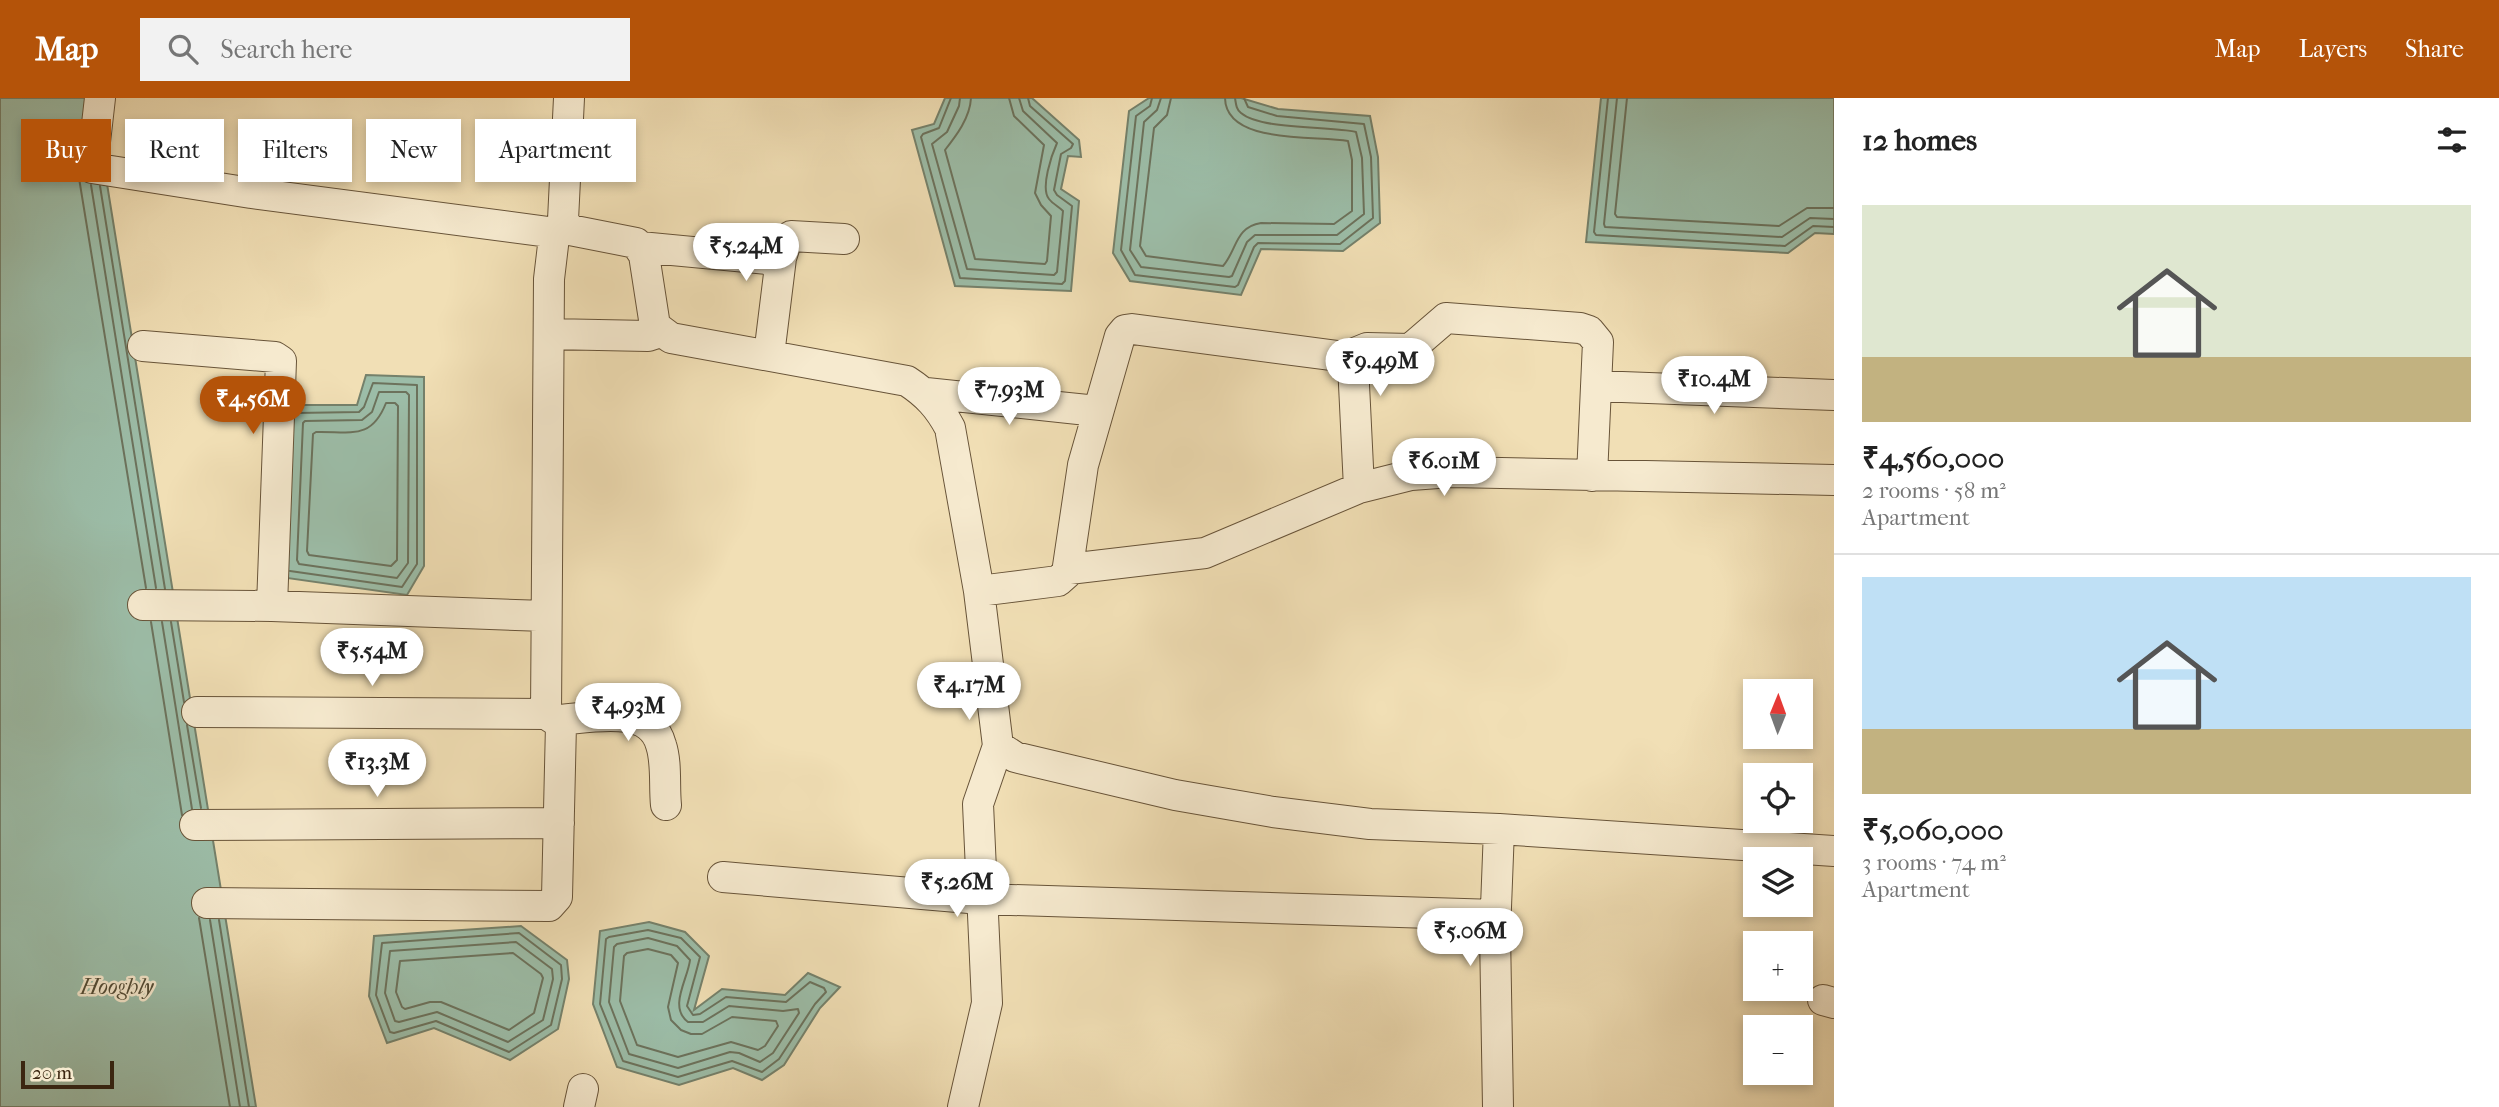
<!DOCTYPE html>
<html lang="en">
<head>
<meta charset="utf-8">
<style>
  :root { --surface:#fff; --page:#f2f2f2; --text:#222; --muted:#767676; --line:#e0e0e0; --accent:#b45309 }
  body { margin:0; font-family:"IM FELL French Canon",serif; background:var(--page); color:var(--text); height:100vh; display:flex; flex-direction:column; font-size:26px; white-space:nowrap }
  * { box-sizing:border-box; margin:0 }
  p { font-size:23px; color:var(--muted) }
  .icon { flex:none; width:38px; height:38px; fill:none; stroke:currentColor; stroke-width:2; stroke-linecap:round; stroke-linejoin:round }
  .map { position:relative; flex:1; overflow:hidden }
  .sheet { display:flex; flex-direction:column; background:var(--surface); width:665px }
  .sheet>* { flex:none }
  .guide { position:absolute; left:21px; top:21px; width:665px; height:63px; display:flex; gap:14px }
  .needle { width:46px; rotate:1deg }
  .buttons { position:absolute; left:1743px; top:581px; display:grid; gap:14px }
  .buttons a { display:grid; place-items:center; width:70px; height:70px; border-radius:0px; background:var(--surface); box-shadow:0 4px 10px #0003; font-size:35px }
  .scale { position:absolute; left:21px; bottom:18px; width:93px; box-sizing:border-box; padding-left:7px; border:4px solid #3b2610; border-top:0; font-size:19px; line-height:24px; white-space:nowrap; color:#3b2610; -webkit-text-stroke:5px #f6eacf; paint-order:stroke }
  .price { position:absolute; translate:-50% -60px; padding:0 16px; border-radius:24px; background:#fff; color:#222; font-size:23px; line-height:46px; filter:drop-shadow(0 2px 4px #0008) }
  .price::after { content:''; position:absolute; left:50%; top:42px; width:21px; height:16px; margin-left:-10px; background:inherit; clip-path:polygon(0 0,100% 0,50% 100%) }
  .price.on { background:var(--accent); color:#fff }
  ul { padding:0; list-style:none }
  li { display:grid; align-content:center; gap:14px; height:371px; padding:0 28px }
  li+li { border-top:2px solid var(--line) }
  li span { display:grid; place-items:center; height:217px; border-radius:0px; color:#555 }
  li>.icon { margin-inline-start:auto }
  span .icon { width:126px; height:126px; fill:#fffc; stroke-width:1 }
  li b { font-size:30px }
  h2 { display:flex; justify-content:space-between; align-items:center; height:84px; padding:0 28px; font-size:30px }
  .chip { padding:0 24px; border-radius:0px; background:var(--surface); box-shadow:0 4px 10px #0003; font-size:24px; line-height:63px }
  .chip.on { background:var(--accent); color:#fff }
  header { display:flex; align-items:center; gap:42px; box-sizing:border-box; height:98px; padding:0 35px; background:var(--accent); color:#fff }
  header strong { font-size:33px }
  nav { display:flex; gap:38px; margin-inline-start:auto; font-size:24px }
  .search { width:490px; height:63px; background:var(--page); display:flex; align-items:center; gap:18px; box-sizing:border-box; padding:0 24px; border-radius:0px; color:var(--muted); font-size:26px }
  main { display:flex; flex:1; min-height:0 }
  .map>svg:first-child { display:block }
</style>
</head>
<body>
<header>
<strong>Map</strong>
<div class="search"><svg class="icon" aria-label="search" viewBox="0 0 24 24"><circle cx="10" cy="10" r="6"/><path d="M15 15l6 6"/></svg>Search here</div>
<nav><a>Map</a><a>Layers</a><a>Share</a></nav>
</header>
<main>
<div class="map">
<svg width="1834" height="1009" viewBox="0 0 1834 1009">
  <rect width="100%" height="100%" fill="#f1dfb5"/>
  <filter id="stains"><feTurbulence type="fractalNoise" baseFrequency=".00286" numOctaves="4"/><feColorMatrix values="0 0 0 0 .2 0 0 0 0 .09 0 0 0 0 .02 0 0 0 .5 -.17"/></filter>
  <radialGradient id="worn" r=".72"><stop offset=".6" stop-color="#630" stop-opacity="0"/><stop offset="1" stop-color="#630" stop-opacity=".3"/></radialGradient>
  <!-- water -->
  <path fill="#9cbda8" stroke="#75816b" stroke-width="2" d="M 0,0 L 106,0 L 98,30 L 256,1009 L 0,1009 Z
    M 945,0 L 1032,0 L 1079,42 L 1081,59 L 1068,58 L 1061,91 L 1079,103 L 1071,193 L 955,188 L 912,32 L 934,26 Z
    M 1149,0 L 1241,0 L 1278,11 L 1370,18 L 1378,59 L 1380,125 L 1343,153 L 1261,151 L 1241,197 L 1130,183 L 1113,155 L 1129,13 Z
    M 1601,0 L 1834,0 L 1834,136 L 1815,135 L 1788,155 L 1586,144 Z
    M 366,277 L 424,279 L 424,468 L 407,497 L 280,479 L 287,307 L 357,307 Z
    M 649,824 L 685,834 L 709,858 L 694,912 L 722,891 L 785,897 L 808,875 L 840,889 L 820,910 L 784,967 L 762,982 L 733,970 L 679,987 L 617,969 L 593,906 L 600,833 Z
    M 521,828 L 567,862 L 569,881 L 558,931 L 510,962 L 434,930 L 387,945 L 369,898 L 374,838 Z"/>
  <g fill="none" stroke-linecap="round" stroke-linejoin="round">
    <!-- shore -->
    <path stroke="#6c725c" stroke-width="2" d="M 951,0 L 939,30 L 923,36 L 921,39 L 960,180 L 1062,186 L 1065,183 L 1072,108 L 1057,97 L 1054,92 L 1061,56 L 1071,50 L 1073,46 L 1030,8 L 1028,0
      M 960,0 L 959,8 L 947,34 L 932,46 L 967,171 L 1054,177 L 1057,174 L 1063,113 C 1059,109 1053,106 1049,101 C 1040,90 1052,56 1057,45 L 1023,13 L 1019,0
      M 971,0 C 970,20 956,38 945,52 L 975,161 L 1045,166 L 1047,163 L 1051,118 L 1041,107 L 1035,95 L 1044,47 L 1014,18 L 1009,0
      M 1152,0 L 1150,8 L 1136,18 L 1121,152 L 1135,177 L 1235,189 L 1238,187 L 1254,149 L 1258,145 L 1340,146 L 1373,120 L 1371,59 L 1364,26 L 1277,18 L 1248,9 L 1244,0
      M 1161,0 L 1157,12 L 1144,24 L 1130,152 L 1141,169 L 1229,179 L 1232,178 L 1247,144 L 1255,137 L 1337,137 L 1364,116 L 1362,60 L 1356,34 C 1329,28 1261,32 1241,15 C 1236,11 1236,6 1235,0
      M 1171,0 L 1167,17 L 1154,30 L 1140,148 L 1146,158 L 1223,168 C 1237,152 1235,129 1261,125 L 1334,126 L 1352,113 L 1352,62 L 1348,43 C 1315,37 1226,47 1225,0
      M 1608,0 L 1594,134 L 1596,137 L 1785,148 L 1813,128 L 1834,129
      M 1617,0 L 1604,126 L 1605,129 L 1782,139 L 1810,120 L 1834,121
      M 1627,0 L 1615,116 L 1617,119 L 1779,128 L 1807,110 L 1834,110
      M 79,80 L 146,490
      M 91,87 L 156,490
      M 100,88 L 165,491
      M 379,294 L 406,294 L 409,297 L 408,465 L 397,480 L 299,466 L 297,462 L 303,325 L 305,323 L 362,322 L 372,314 Z
      M 386,305 L 395,305 L 398,308 L 397,462 L 391,468 L 309,457 L 307,453 L 313,336 L 316,334 C 350,333 371,343 386,305 Z
      M 290,473 L 402,489 L 417,466 L 417,287 L 373,285 L 364,309 L 359,314 L 296,315
      M 151,524 L 182,717
      M 162,524 L 192,711
      M 171,524 L 184,604
      M 187,627 L 201,710
      M 199,820 L 230,1009
      M 210,822 L 240,1009
      M 219,822 L 249,1009
      M 648,832 L 681,840 L 700,859 L 687,908 L 693,917 L 700,916 L 726,899 L 786,904 L 810,884 L 824,890 L 826,894 L 815,906 L 779,961 L 762,974 L 732,963 L 678,979 L 623,963 L 600,906 L 606,841 L 609,839 Z
      M 519,835 L 561,867 L 562,881 L 551,927 L 509,954 L 436,923 L 394,935 L 390,934 L 376,897 L 382,845 Z
      M 648,840 L 677,848 L 690,862 C 688,881 668,909 688,924 L 703,924 L 729,908 L 783,913 L 798,911 L 799,915 L 773,955 L 760,964 L 739,955 L 730,954 L 678,970 L 629,956 L 609,904 L 614,849 L 617,846 Z
      M 516,844 L 552,871 L 553,881 L 543,922 L 508,944 L 437,914 L 399,924 L 395,923 L 385,895 L 390,853 Z
      M 648,851 L 671,857 L 678,865 L 668,909 L 671,922 L 681,932 L 691,936 L 702,936 L 732,919 L 776,923 L 778,928 L 765,948 L 758,952 L 731,944 L 678,959 L 637,947 L 620,903 L 624,858 L 627,855 Z
      M 513,855 L 541,876 L 543,880 L 534,915 L 509,932 L 441,904 L 430,904 L 405,911 L 402,909 L 396,894 L 400,863 Z"/>
    <defs>
      <path id="minor" d="M 100,0 L 92,70 L 251,95 L 556,135
        M 569,0 L 563,122 L 570,132 L 636,145 L 644,157 L 655,228 L 671,240 L 907,283 C 927,296 939,309 950,330 L 979,493 L 998,648 L 1015,659 L 1175,697 L 1273,714 L 1370,726 L 1499,731 L 1834,753
        M 640,149 L 777,162 L 781,160 L 787,141 L 791,138 L 844,141
        M 549,236 L 648,238 L 660,234
        M 143,248 L 275,259 L 281,263 L 272,508
        M 769,257 L 781,160
        M 1345,259 L 1367,250 L 1410,251 L 1446,220 L 1580,230 L 1589,233 L 1598,244 L 1592,378
        M 1596,288 L 1834,297
        M 926,295 L 1097,313
        M 1069,471 L 1205,455 L 1359,390 L 1411,377 L 1451,374 L 1834,382
        M 979,493 L 1058,483 L 1067,475 L 1083,367 L 1120,238 L 1125,232 L 1132,231 L 1338,258 L 1350,261 L 1353,266 L 1359,390
        M 143,507 L 272,508 L 545,518
        M 197,614 L 546,616
        M 558,622 C 590,620 650,605 661,647 C 667,665 664,688 666,707
        M 195,727 L 559,725
        M 723,779 L 981,801 L 1496,817
        M 207,805 L 549,808 L 557,799 L 561,626 L 546,616 L 549,181 L 554,139 L 565,126
        M 1823,902 L 1834,905
        M 579,1009 L 583,991
        M 963,1009 L 987,905 L 978,706 L 998,648
        M 1498,1009 L 1495,835 L 1499,731"/>
    </defs>
    <!-- minor casing -->
    <use href="#minor" stroke="#685439" stroke-width="32"/>
    <!-- minor -->
    <use href="#minor" stroke="#f6eacf" stroke-width="30"/>
  </g>
  <g text-anchor="middle" dominant-baseline="central" stroke-width="5" stroke-linejoin="round" paint-order="stroke">
    <!-- water labels -->
    <g font-size="23" font-style="italic" fill="#534c36" stroke="#f6eacf">
      <text x="117" y="888">Hooghly</text>
    </g>
  </g>
  <rect width="100%" height="100%" filter="url(#stains)"/>
  <rect width="100%" height="100%" fill="url(#worn)"/>
</svg>
<div class="buttons">
<a><svg class="needle" viewBox="-14 -14 28 28"><path d="M0-13l5 13h-10z" fill="#e53935"/><path d="M0 13l5-13h-10z" fill="#767676"/></svg></a>
<a><svg class="icon" aria-label="locate" viewBox="0 0 24 24"><circle cx="12" cy="12" r="6"/><path d="M12 2v4M12 18v4M2 12h4M18 12h4"/></svg></a>
<a><svg class="icon" aria-label="layers" viewBox="0 0 24 24"><path d="M12 4l9 5-9 5-9-5zM3 14l9 5 9-5"/></svg></a>
<a>+</a>
<a>−</a>
</div>
<div class="scale">20 m</div>
<b class="price" style="left:746px;top:185px">₹5.24M</b>
<b class="price" style="left:1380px;top:300px">₹9.49M</b>
<b class="price" style="left:1714px;top:318px">₹10.4M</b>
<b class="price" style="left:1009px;top:329px">₹7.93M</b>
<b class="price on" style="left:253px;top:338px">₹4.56M</b>
<b class="price" style="left:1444px;top:400px">₹6.01M</b>
<b class="price" style="left:372px;top:590px">₹5.54M</b>
<b class="price" style="left:969px;top:624px">₹4.17M</b>
<b class="price" style="left:628px;top:645px">₹4.93M</b>
<b class="price" style="left:377px;top:701px">₹13.3M</b>
<b class="price" style="left:957px;top:821px">₹5.26M</b>
<b class="price" style="left:1470px;top:870px">₹5.06M</b>
<div class="guide">
<a class="chip on">Buy</a>
<a class="chip">Rent</a>
<a class="chip">Filters</a>
<a class="chip">New</a>
<a class="chip">Apartment</a>
</div>
</div>
<section class="sheet">
<h2>12 homes<svg class="icon" aria-label="filters" viewBox="0 0 24 24"><path d="M4 7h16M4 17h16"/><circle cx="9" cy="7" r="2"/><circle cx="15" cy="17" r="2"/></svg></h2>
<ul>
<li><span style="background:linear-gradient(#dfe7d0 70%,#c2b280 0)"><svg class="icon" aria-label="home" viewBox="0 0 24 24"><path d="M3 11l9-7 9 7M6 9v11h12V9"/></svg></span><div><b>₹4,560,000</b><p>2 rooms · 58 m²</p><p>Apartment</p></div></li>
<li><span style="background:linear-gradient(#bfe0f5 70%,#c2b280 0)"><svg class="icon" aria-label="home" viewBox="0 0 24 24"><path d="M3 11l9-7 9 7M6 9v11h12V9"/></svg></span><div><b>₹5,060,000</b><p>3 rooms · 74 m²</p><p>Apartment</p></div></li>
</ul>
</section>
</main>
</body>
</html>
